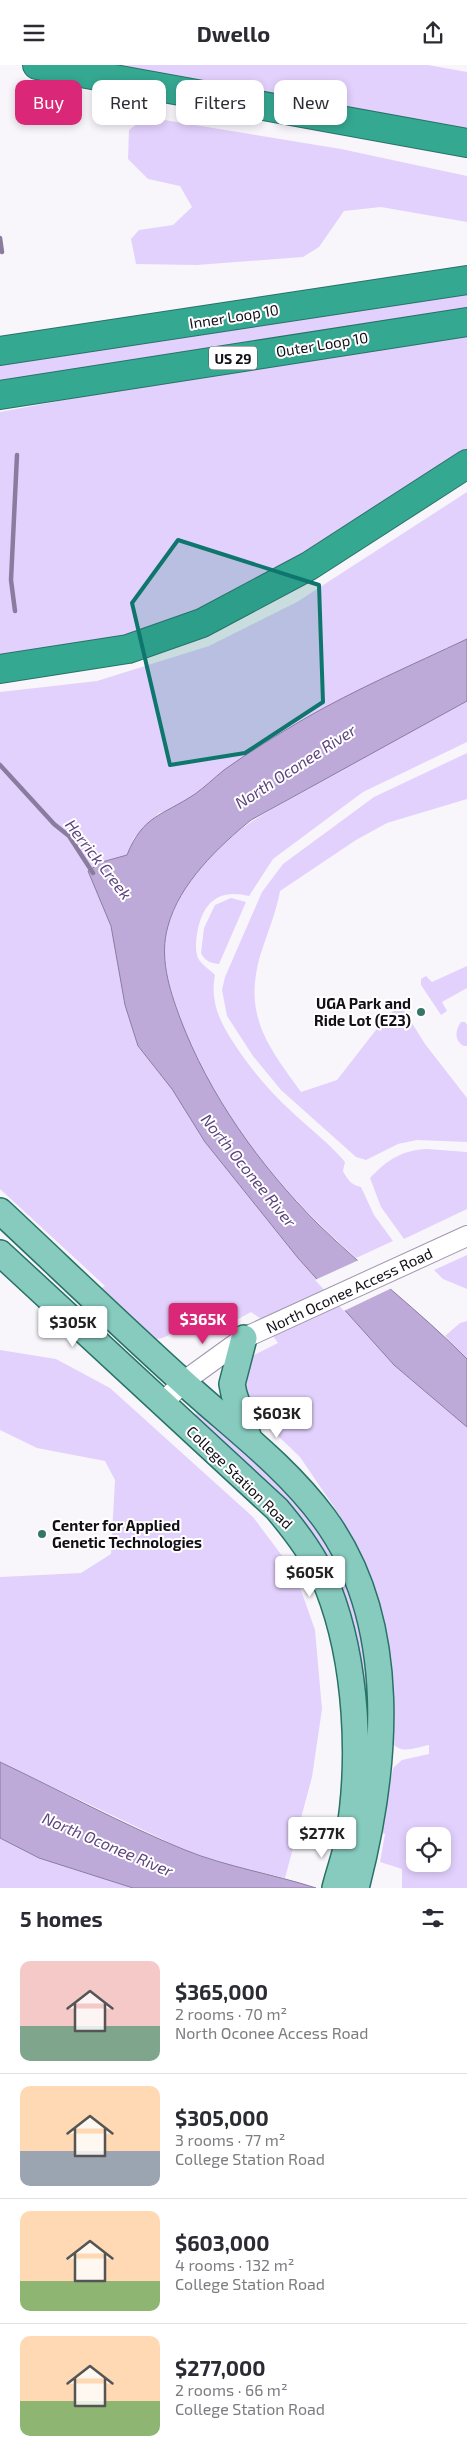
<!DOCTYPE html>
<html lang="en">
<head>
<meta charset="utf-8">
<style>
  :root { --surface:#fff; --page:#f7f7f7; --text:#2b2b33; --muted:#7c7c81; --line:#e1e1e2; --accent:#db2777 }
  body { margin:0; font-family:"Exo 2",sans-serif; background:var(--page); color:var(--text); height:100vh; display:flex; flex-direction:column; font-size:19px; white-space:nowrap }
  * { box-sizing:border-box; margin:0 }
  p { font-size:16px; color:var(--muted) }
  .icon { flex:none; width:28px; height:28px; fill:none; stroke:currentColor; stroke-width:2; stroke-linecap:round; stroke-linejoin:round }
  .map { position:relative; height:1823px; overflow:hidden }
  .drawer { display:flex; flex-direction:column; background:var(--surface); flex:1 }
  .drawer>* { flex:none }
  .hud { position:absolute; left:15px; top:15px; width:438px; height:45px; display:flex; gap:10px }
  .buttons { position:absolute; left:406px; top:1762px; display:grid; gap:10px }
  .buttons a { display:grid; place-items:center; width:45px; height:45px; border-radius:10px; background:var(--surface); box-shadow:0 2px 8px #0003; font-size:25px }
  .price { position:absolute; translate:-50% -42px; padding:0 11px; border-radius:5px; background:#fff; color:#222; font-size:16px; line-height:32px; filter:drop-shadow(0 1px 2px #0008) }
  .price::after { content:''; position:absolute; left:50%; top:30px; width:15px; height:11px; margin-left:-8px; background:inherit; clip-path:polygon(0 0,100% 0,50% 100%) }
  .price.current { background:var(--accent); color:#fff }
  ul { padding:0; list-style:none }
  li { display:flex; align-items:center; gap:15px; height:125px; padding:0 20px }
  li+li { border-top:1px solid var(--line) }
  li span { display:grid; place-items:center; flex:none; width:140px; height:100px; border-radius:10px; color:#555 }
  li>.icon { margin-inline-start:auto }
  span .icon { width:60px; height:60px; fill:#fffc; stroke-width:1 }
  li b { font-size:21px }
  h2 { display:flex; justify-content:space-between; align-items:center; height:60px; padding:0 20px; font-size:21px }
  .tag { padding:0 18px; border-radius:10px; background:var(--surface); box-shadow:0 2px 8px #0003; font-size:18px; line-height:45px }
  .tag.current { background:var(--accent); color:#fff }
  header { display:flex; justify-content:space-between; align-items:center; height:65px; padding:0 20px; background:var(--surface); font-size:22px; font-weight:700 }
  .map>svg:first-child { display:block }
</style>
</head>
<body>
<header><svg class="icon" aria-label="menu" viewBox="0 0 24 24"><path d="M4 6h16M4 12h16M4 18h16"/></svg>Dwello<svg class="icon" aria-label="share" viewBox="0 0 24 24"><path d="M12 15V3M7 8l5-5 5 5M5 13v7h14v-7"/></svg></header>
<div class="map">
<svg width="467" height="1823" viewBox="0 0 467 1823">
  <rect width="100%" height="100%" fill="#f8f6fb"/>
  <!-- green -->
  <path fill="#e3d1fd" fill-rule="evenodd" d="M 95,0 L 428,0 L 467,7 L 467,72 Z
    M 146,52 L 341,84 L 467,111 L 467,157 L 381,142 L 344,146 L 319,182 L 303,192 L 197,200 L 136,199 L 131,174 L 139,165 L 173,160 L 192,142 L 180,121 L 148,114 L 128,94 L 129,65 Z
    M 467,224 L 467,246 L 0,318 L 0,298 Z
    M 467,267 L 467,391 L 304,490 L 199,546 L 126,570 L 0,594 L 0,347 L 160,317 Z
    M 467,427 L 467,574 L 304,654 L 223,706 L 208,720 L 170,745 L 159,748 L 134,773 L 127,790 L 101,797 L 105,845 L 116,876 L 125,940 L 138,982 L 172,1024 L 205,1077 L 298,1193 L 394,1300 L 467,1362 L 467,1823 L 402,1823 L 402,1804 L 380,1797 L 385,1769 L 381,1767 L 393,1703 L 402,1695 L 429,1689 L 429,1680 C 416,1682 402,1690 392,1678 C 394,1638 395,1595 382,1556 C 371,1521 352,1487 337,1454 L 340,1451 L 300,1392 L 253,1347 L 243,1318 L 246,1318 L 246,1316 L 244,1315 L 248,1293 L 278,1278 L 261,1254 L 251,1247 L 203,1273 C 180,1252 172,1274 156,1274 L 102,1223 L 105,1221 L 0,1124 L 0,627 L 97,616 L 209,581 L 297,537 ZM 415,1771 L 442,1771 L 442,1799 L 415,1799 Z
    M 467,636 L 467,677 L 363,727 L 273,794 L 249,831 C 217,823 202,839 197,869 C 196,877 195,885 198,893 C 201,899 210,905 215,910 C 210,936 219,955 233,977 C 250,1003 269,1026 292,1047 C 310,1064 329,1078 345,1097 L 343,1106 C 347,1114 351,1120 361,1122 L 374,1150 L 393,1176 L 356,1193 C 279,1125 206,1039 175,938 C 169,920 163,900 164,881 C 166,848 192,809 215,786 C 242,759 274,743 306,725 C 359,694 413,666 467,636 Z
    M 467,688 L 467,734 L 387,758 L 356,775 L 280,826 C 276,848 267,869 260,891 C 243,951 268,981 301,1027 L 337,1015 L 379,961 L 395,944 L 392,937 L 402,942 L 425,979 L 467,1033 L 467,1077 L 417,1075 L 398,1079 L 366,1095 L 356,1092 L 281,1025 L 253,991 L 227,951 L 222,925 L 225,912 L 262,827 L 283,799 L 374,732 Z
    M 231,833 L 246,837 L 219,899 C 210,898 205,896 201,888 L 204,863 L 215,840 Z
    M 467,901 L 467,923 L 442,937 L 447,946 L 441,950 L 421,920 L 421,914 L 426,911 L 432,917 Z
    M 461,957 L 465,957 L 467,960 L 467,981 L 464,981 C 454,976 455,965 461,957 Z
    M 427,1084 L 467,1087 L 467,1144 L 404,1174 L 381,1142 L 370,1113 C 387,1095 402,1085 427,1084 Z
    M 467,1190 L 467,1224 L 443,1214 L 434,1205 Z
    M 467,1256 L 467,1294 L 445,1271 L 460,1258 Z
    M 0,1285 L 56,1294 L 110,1323 L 253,1452 L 295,1508 L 315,1565 L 322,1644 L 312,1712 L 285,1813 L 226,1799 L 185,1785 L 0,1697 L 0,1512 L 81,1508 L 111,1489 L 115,1415 L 105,1396 L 37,1383 L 0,1365 Z
    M 199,1345 L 283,1418 L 336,1491 L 361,1555 L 370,1639 L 360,1640 L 349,1560 L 194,1351 Z
    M 0,1773 L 39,1793 L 133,1823 L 0,1823 Z"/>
  <!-- water -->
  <path fill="#bdaad9" stroke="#8a7c9f" d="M 467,574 L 467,636 L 251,755 C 219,781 179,819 168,861 C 159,892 169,923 180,953 C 209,1030 260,1101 318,1159 C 366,1206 420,1246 467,1294 L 467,1362 L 394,1300 L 298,1193 L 205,1077 L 172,1024 L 138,981 L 125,940 L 111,861 L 88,806 L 102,797 L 127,790 C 143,750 162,751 195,729 C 205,722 214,713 224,705 C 249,687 277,670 304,654 C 356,624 412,600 467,574 Z
    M 0,1697 C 61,1726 122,1759 185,1785 C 227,1802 273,1809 316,1823 L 133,1823 L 39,1793 L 0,1773 Z"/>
  <!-- pier -->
  <path fill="#f8f6fb" d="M 361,1194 L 394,1222 L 344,1246 L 315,1215 Z"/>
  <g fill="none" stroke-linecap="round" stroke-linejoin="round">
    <!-- stream -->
    <path stroke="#8a7c9f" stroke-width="4.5" d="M 0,173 L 2,187
      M 15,546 L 11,515 L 17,390
      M 0,700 L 54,759 L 69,771 L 93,808"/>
    <defs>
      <path id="minor" d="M 163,1338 L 183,1317 L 244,1273 L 467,1171"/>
      <path id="major" d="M 0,1146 C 61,1203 121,1261 183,1317 C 231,1361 285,1400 324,1453 C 401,1558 387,1704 356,1823
        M 0,1188 L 277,1444 C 297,1468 316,1493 328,1523 C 357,1597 362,1697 348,1775 C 345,1791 339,1807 335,1823
        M 244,1273 L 232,1319 L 234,1329 L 249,1374"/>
      <path id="highway" d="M 37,0 L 467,78
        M 0,286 L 467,215
        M 0,330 L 467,257
        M 0,604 L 128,584 L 202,558 L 309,501 L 467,399"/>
    </defs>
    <!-- minor casing -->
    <use href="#minor" stroke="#a097ae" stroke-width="22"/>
    <!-- major casing -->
    <use href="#major" stroke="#297267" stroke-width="28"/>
    <!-- highway casing -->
    <use href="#highway" stroke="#297267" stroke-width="30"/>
    <!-- minor -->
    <use href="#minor" stroke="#fff" stroke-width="20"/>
    <!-- major -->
    <use href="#major" stroke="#86cbbe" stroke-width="25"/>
    <!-- highway -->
    <use href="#highway" stroke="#35a892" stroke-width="28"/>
  </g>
  <!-- marked area -->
  <path fill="#0f766e" fill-opacity="0.2" stroke="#0f766e" stroke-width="4" stroke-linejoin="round" d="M 178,475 L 319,520 L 323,637 L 245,688 L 170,700 L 132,538 Z"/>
  <!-- markers -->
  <g fill="#347769" stroke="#fff" stroke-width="2">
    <circle cx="421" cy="947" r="5"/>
    <circle cx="42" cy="1469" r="5"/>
  </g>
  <g text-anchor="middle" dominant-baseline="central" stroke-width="4" stroke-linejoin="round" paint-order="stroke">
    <!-- shield labels -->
    <rect fill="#fff" stroke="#59575d" stroke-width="1" x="209" y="281.5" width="48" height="23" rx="4"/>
    <g font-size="14" font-weight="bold" fill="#120f17">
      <text x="233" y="293">US 29</text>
    </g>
    <!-- street labels -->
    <g font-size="15" fill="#120f17" stroke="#fff">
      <text transform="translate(234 251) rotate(-9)">Inner Loop 10</text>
      <text transform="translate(322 279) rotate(-9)">Outer Loop 10</text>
      <text transform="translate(349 1225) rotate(-25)">North Oconee Access Road</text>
      <text transform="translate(240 1412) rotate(44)">College Station Road</text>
    </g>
    <!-- poi labels -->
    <g font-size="15" font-weight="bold" fill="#120f17" stroke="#fff" text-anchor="end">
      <text x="411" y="938">UGA Park and<tspan x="411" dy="17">Ride Lot (E23)</tspan></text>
      <text x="52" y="1460" text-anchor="start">Center for Applied<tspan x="52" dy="17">Genetic Technologies</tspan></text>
    </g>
    <!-- water labels -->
    <g font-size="16" font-style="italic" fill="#5e437f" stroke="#fff">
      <text transform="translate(295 701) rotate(-33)">North Oconee River</text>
      <text transform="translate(99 794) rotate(52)">Herrick Creek</text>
      <text transform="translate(249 1105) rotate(51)">North Oconee River</text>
      <text transform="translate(108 1779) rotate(23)">North Oconee River</text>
    </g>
  </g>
</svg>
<div class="buttons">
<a><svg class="icon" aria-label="locate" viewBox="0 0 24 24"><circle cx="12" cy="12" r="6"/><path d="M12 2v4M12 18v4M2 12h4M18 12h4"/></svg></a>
</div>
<b class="price current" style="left:203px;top:1280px">$365K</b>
<b class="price" style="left:73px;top:1283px">$305K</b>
<b class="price" style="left:277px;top:1374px">$603K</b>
<b class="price" style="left:310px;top:1533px">$605K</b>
<b class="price" style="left:322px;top:1794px">$277K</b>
<div class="hud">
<a class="tag current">Buy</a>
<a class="tag">Rent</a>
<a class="tag">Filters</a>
<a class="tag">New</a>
</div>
</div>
<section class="drawer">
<h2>5 homes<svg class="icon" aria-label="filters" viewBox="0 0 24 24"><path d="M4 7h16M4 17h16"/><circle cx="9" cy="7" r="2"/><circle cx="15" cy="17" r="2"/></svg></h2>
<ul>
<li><span style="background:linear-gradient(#f6c9c9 65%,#7fa58c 0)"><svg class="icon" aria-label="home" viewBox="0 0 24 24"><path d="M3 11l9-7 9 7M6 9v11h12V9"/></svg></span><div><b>$365,000</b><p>2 rooms · 70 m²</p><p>North Oconee Access Road</p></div></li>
<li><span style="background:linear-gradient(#ffd9b3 65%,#9aa5b1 0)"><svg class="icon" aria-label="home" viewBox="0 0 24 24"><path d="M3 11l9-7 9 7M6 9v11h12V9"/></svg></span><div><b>$305,000</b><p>3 rooms · 77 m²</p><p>College Station Road</p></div></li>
<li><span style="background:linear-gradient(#ffd9b3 70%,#8fb573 0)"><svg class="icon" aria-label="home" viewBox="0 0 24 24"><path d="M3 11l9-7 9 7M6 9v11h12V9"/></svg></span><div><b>$603,000</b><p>4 rooms · 132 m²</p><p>College Station Road</p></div></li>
<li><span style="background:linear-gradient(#ffd9b3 65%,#8fb573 0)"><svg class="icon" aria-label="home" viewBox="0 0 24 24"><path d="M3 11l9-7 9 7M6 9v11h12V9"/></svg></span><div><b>$277,000</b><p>2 rooms · 66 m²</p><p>College Station Road</p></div></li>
</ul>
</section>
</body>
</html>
